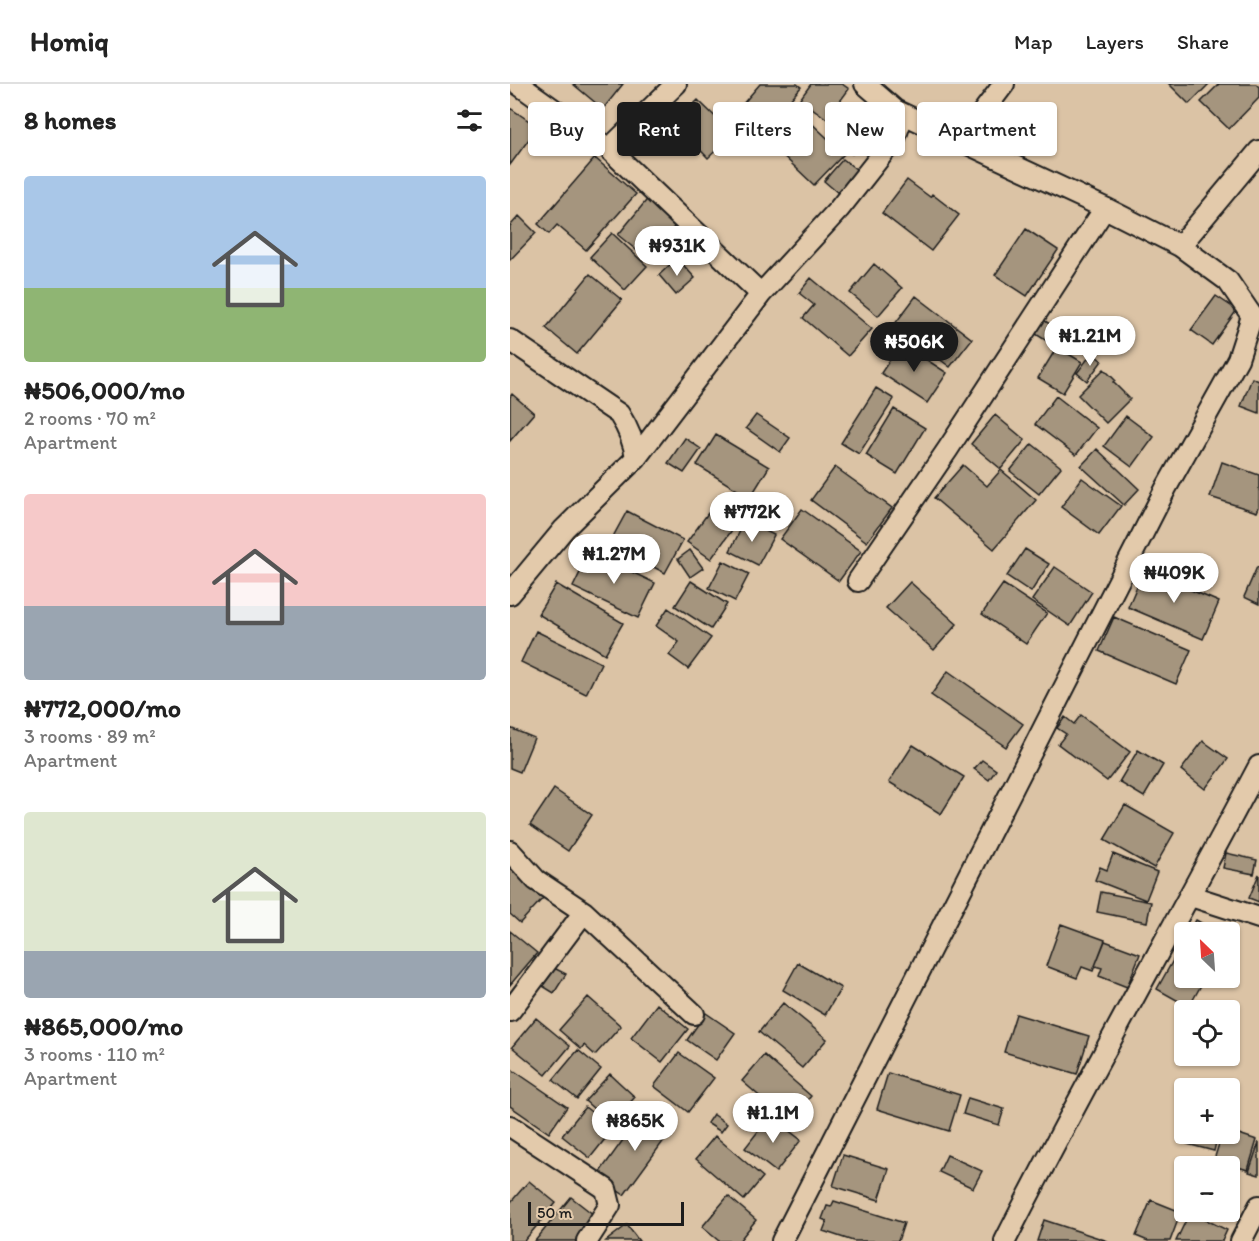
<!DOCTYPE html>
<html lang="en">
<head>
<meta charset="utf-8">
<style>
  :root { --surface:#fff; --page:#f6f6f6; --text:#222; --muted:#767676; --line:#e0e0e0; --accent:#1c1c1c }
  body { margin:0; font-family:Itim,sans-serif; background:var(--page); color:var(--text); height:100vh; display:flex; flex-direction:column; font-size:22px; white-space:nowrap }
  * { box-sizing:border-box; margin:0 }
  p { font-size:20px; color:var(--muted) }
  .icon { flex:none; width:33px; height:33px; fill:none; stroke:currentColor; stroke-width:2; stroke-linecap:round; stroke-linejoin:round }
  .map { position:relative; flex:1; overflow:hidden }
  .side { display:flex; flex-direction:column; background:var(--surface); width:510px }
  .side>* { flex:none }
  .hud { position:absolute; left:18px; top:18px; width:570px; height:54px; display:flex; gap:12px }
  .needle { width:39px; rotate:335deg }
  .buttons { position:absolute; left:664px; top:838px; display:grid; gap:12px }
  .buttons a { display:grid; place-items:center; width:66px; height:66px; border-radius:6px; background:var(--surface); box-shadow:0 2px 4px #0004; font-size:30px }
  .scale { position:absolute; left:18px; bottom:15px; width:156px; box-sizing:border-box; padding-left:6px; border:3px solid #1c1c1c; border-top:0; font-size:16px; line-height:21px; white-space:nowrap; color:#1c1c1c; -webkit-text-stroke:4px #e3caab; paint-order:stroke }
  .price { position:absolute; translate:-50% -51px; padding:0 14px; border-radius:21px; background:#fff; color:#222; font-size:20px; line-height:39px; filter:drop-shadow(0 2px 3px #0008) }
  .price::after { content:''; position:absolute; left:50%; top:36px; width:18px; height:14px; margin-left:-9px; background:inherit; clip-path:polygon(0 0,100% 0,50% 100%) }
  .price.active { background:var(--accent); color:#fff }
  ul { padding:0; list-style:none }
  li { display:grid; align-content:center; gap:12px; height:318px; padding:0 24px }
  li span { display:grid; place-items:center; height:186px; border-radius:6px; color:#555 }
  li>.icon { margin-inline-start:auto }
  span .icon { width:108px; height:108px; fill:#fffc; stroke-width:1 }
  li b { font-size:26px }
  h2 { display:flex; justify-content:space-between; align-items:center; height:72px; padding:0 24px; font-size:26px }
  .tag { padding:0 21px; border-radius:6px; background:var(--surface); box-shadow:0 2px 4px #0004; font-size:21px; line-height:54px }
  .tag.active { background:var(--accent); color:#fff }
  header { display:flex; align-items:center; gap:36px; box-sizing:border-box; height:84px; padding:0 30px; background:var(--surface); border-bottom:2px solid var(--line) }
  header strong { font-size:28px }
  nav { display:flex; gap:33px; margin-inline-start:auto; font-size:21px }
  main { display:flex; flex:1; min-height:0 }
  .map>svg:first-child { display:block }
</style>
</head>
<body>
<header>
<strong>Homiq</strong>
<nav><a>Map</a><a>Layers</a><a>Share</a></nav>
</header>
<main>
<section class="side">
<h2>8 homes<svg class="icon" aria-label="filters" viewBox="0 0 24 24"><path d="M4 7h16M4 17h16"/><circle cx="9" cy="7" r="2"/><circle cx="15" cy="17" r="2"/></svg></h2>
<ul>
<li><span style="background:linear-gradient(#a9c7e8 60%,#8fb573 0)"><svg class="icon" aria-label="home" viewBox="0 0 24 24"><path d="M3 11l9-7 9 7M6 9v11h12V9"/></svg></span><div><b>₦506,000/mo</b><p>2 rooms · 70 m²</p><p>Apartment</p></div></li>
<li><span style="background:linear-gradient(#f6c9c9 60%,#9aa5b1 0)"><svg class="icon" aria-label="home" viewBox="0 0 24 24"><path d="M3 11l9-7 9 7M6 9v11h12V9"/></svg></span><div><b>₦772,000/mo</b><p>3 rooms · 89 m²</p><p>Apartment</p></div></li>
<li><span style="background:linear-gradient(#dfe7d0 75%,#9aa5b1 0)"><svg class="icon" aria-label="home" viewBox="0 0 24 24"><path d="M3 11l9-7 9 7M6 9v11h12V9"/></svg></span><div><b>₦865,000/mo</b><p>3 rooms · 110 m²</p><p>Apartment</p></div></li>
</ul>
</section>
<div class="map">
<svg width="749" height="1157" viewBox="0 0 749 1157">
  <rect width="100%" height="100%" fill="#dbc3a5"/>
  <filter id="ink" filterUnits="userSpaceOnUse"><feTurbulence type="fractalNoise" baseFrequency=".0167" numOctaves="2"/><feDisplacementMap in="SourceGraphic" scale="12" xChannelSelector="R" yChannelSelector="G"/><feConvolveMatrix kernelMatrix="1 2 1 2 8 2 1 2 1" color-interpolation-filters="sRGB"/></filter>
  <g filter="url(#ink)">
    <!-- building -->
    <path fill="#a5957e" stroke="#1c1c1c" stroke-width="1.5" d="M 63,0 L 113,0 L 93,25 Z
      M 250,0 L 287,0 L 291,3 L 252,49 L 226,28 Z
      M 301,0 L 332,0 L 339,5 L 317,35 L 290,15 Z
      M 659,0 L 699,0 L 679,20 Z
      M 709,0 L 746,0 L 749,3 L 749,14 L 719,45 L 691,18 Z
      M 188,16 L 223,50 L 198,74 L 164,39 Z
      M 348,20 L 370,40 L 342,70 L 320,50 Z
      M 0,24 L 28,43 L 0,81 Z
      M 294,32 L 334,70 L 304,101 L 264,63 Z
      M 85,74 L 126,110 L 76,166 L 47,141 L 39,150 L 28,140 Z
      M 333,75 L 347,86 L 328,109 L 314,97 Z
      M 397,96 L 420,113 L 422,110 L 449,131 L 421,167 L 372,129 Z
      M 140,112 L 170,136 L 137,175 L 108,151 Z
      M 9,132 L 26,149 L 0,176 L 0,142 Z
      M 516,145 L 548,166 L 517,212 L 485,191 Z
      M 102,149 L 137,182 L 115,206 L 80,173 Z
      M 167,174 L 185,194 L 166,211 L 149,191 Z
      M 364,180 L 392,204 L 368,232 L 340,209 Z
      M 80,190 L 112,216 L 67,270 L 36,244 Z
      M 301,194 L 362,245 L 338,272 L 293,234 L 304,221 L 289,209 Z
      M 406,212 L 462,255 L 440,283 L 384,241 Z
      M 706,212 L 727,226 L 702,261 L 681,246 Z
      M 529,233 L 549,246 L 540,259 L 521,247 Z
      M 391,259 L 437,289 L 417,319 L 371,289 Z
      M 547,263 L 572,278 L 553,309 L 528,294 Z
      M 582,269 L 592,277 L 577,297 L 567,289 Z
      M 594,285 L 605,296 L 603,298 L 620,315 L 596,339 L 568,311 Z
      M 742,294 L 749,297 L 749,329 L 731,322 Z
      M 366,304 L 384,315 L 349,370 L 331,359 Z
      M 2,310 L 24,329 L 0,357 L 0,313 Z
      M 546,312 L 587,344 L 566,371 L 525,340 Z
      M 384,325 L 415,344 L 387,390 L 356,371 Z
      M 246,331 L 280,354 L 270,368 L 236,344 Z
      M 485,331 L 515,356 L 491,385 L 461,360 Z
      M 616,332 L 644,353 L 622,383 L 594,362 Z
      M 206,351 L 259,383 L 240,414 L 187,381 Z
      M 175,354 L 191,365 L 174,389 L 158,379 Z
      M 522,360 L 551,383 L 529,410 L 500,387 Z
      M 587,365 L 629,405 L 614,421 L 571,382 Z
      M 712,378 L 749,391 L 749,423 L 747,428 L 700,413 Z
      M 453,381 L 477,402 L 491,386 L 526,416 L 484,465 L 424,414 Z
      M 325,383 L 382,424 L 357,458 L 301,416 Z
      M 572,394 L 611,422 L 589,451 L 551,423 Z
      M 209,414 L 233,431 L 201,475 L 177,458 Z
      M 292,425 L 351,467 L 329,497 L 270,455 Z
      M 117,427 L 173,456 L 155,489 L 99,460 Z
      M 235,437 L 264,451 L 248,481 L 220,467 Z
      M 515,465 L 539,480 L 521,508 L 497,492 Z
      M 180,466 L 193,484 L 180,493 L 168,475 Z
      M 80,468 L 145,499 L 128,534 L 63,503 Z
      M 213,477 L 239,490 L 225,517 L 199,504 Z
      M 545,483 L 582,508 L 560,542 L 522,516 Z
      M 747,483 L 749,484 L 749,520 L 734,513 Z
      M 634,486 L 709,518 L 693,555 L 618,523 Z
      M 181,497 L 217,520 L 201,545 L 165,522 Z
      M 400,498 L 447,540 L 424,566 L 376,524 Z
      M 46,500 L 113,539 L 95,570 L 28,530 Z
      M 493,500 L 537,529 L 516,560 L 472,530 Z
      M 158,524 L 201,554 L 178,585 L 159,571 L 169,558 L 146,542 Z
      M 604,533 L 681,566 L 666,600 L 589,567 Z
      M 26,547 L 91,579 L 76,610 L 11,578 Z
      M 438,587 L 513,640 L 496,663 L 421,611 Z
      M 571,631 L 620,668 L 597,697 L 548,660 L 556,650 L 547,644 L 555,633 L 564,640 Z
      M 0,644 L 24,654 L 10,688 L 0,684 Z
      M 693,657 L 718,675 L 695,705 L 671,686 Z
      M 403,661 L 454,693 L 431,730 L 379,698 Z
      M 628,666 L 653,681 L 634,713 L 609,698 Z
      M 472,676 L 486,686 L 479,696 L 464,685 Z
      M 44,705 L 82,731 L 58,767 L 20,741 Z
      M 615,721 L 664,749 L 644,784 L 594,756 Z
      M 716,769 L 747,776 L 744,790 L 713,784 Z
      M 603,770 L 647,788 L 636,816 L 585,796 L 590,783 L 597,786 Z
      M 0,783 L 33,814 L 10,839 L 0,830 Z
      M 749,790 L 749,818 L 739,814 Z
      M 591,808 L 641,818 L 637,838 L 587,828 Z
      M 686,836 L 709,849 L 678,849 Z
      M 551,840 L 595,856 L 583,887 L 572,883 L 567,894 L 536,882 Z
      M 0,847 L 27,869 L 0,901 Z
      M 675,855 L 675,894 L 695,894 L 679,923 L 647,905 Z
      M 595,857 L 630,870 L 617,903 L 589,892 L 592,884 L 585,882 Z
      M 288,879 L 331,904 L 315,931 L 273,906 Z
      M 42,883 L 56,890 L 44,909 L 31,901 Z
      M 78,913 L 111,942 L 85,971 L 74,961 L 71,965 L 49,946 Z
      M 273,919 L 317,955 L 292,984 L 249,948 Z
      M 147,920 L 178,945 L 152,978 L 121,954 Z
      M 196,929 L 225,949 L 206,976 L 177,956 Z
      M 506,930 L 579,952 L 567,990 L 494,968 Z
      M 26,934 L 60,962 L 36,991 L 2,963 Z
      M 68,966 L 91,985 L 67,1015 L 43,996 Z
      M 169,969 L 204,994 L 178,1028 L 144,1002 Z
      M 254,971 L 301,1012 L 279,1038 L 232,997 Z
      M 0,984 L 57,1023 L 39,1049 L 0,1022 Z
      M 378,989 L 450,1011 L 439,1047 L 367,1025 Z
      M 100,990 L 125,1013 L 101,1040 L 75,1017 Z
      M 458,1014 L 494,1025 L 489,1041 L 453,1030 Z
      M 75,1023 L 103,1045 L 80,1074 L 52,1052 Z
      M 136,1024 L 163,1044 L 114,1111 L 87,1092 Z
      M 203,1030 L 217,1040 L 211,1048 L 197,1039 Z
      M 260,1032 L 291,1056 L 266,1088 L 235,1064 Z
      M 720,1047 L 747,1056 L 738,1086 L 704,1076 L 712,1050 L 720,1050 Z
      M 679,1050 L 708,1050 L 704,1067 L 677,1060 Z
      M 205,1052 L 253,1093 L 234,1116 L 186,1075 Z
      M 749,1058 L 749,1091 L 739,1088 Z
      M 333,1071 L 379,1085 L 369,1116 L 323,1102 Z
      M 437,1071 L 472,1087 L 463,1104 L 429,1088 Z
      M 19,1097 L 46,1119 L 14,1157 L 0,1157 L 0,1119 Z
      M 218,1112 L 246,1136 L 229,1157 L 209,1157 L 192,1143 Z
      M 61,1113 L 88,1134 L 69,1157 L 25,1157 Z
      M 641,1116 L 671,1128 L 660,1157 L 638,1157 L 626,1152 Z
      M 324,1117 L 394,1139 L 388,1157 L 343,1157 L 313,1147 L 317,1137 L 312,1135 L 317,1122 L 321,1123 Z
      M 680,1128 L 717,1146 L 712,1157 L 666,1157 Z
      M 534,1136 L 598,1157 L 527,1157 Z
      M 117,1141 L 129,1157 L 96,1157 Z"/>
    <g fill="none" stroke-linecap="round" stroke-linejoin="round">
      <defs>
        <path id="street" d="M 8,0 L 99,65 L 251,210
          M 451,57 L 494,0
          M 99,65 L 166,0
          M 670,162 L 749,67
          M 0,256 L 109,330 C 118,344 124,357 126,374
          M 348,497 L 438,365 L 595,124
          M 0,510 L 54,445 L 126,374 L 251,210 L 329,125 L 385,54 L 391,37 L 385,26 L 355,0
          M 0,767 L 26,796 L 74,828 L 184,930
          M 681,812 L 749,834
          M 0,927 L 74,828
          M 0,1042 L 96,1105 L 100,1121 L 77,1157
          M 272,1157 L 656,404 L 728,275 L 742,232 L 718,197 L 670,162 L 595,124 L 385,26
          M 495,1157 C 576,997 665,841 749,682
          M 731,1157 L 749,1122"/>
      </defs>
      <!-- street casing -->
      <use href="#street" stroke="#1c1c1c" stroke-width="24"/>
      <!-- street -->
      <use href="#street" stroke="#e3caab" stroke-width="20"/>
    </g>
  </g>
</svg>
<div class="buttons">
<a><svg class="needle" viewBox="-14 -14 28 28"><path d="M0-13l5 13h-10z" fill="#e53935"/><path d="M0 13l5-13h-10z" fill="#767676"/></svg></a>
<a><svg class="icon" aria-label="locate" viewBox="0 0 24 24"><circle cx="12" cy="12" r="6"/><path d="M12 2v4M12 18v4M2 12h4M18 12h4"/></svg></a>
<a>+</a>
<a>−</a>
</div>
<div class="scale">50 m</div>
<b class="price" style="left:167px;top:193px">₦931K</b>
<b class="price" style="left:580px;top:283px">₦1.21M</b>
<b class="price active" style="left:404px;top:289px">₦506K</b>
<b class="price" style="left:242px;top:459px">₦772K</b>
<b class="price" style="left:104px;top:501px">₦1.27M</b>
<b class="price" style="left:664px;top:520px">₦409K</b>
<b class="price" style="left:263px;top:1060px">₦1.1M</b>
<b class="price" style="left:125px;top:1068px">₦865K</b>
<div class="hud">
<a class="tag">Buy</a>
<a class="tag active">Rent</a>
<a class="tag">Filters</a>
<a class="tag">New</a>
<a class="tag">Apartment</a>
</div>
</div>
</main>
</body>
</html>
